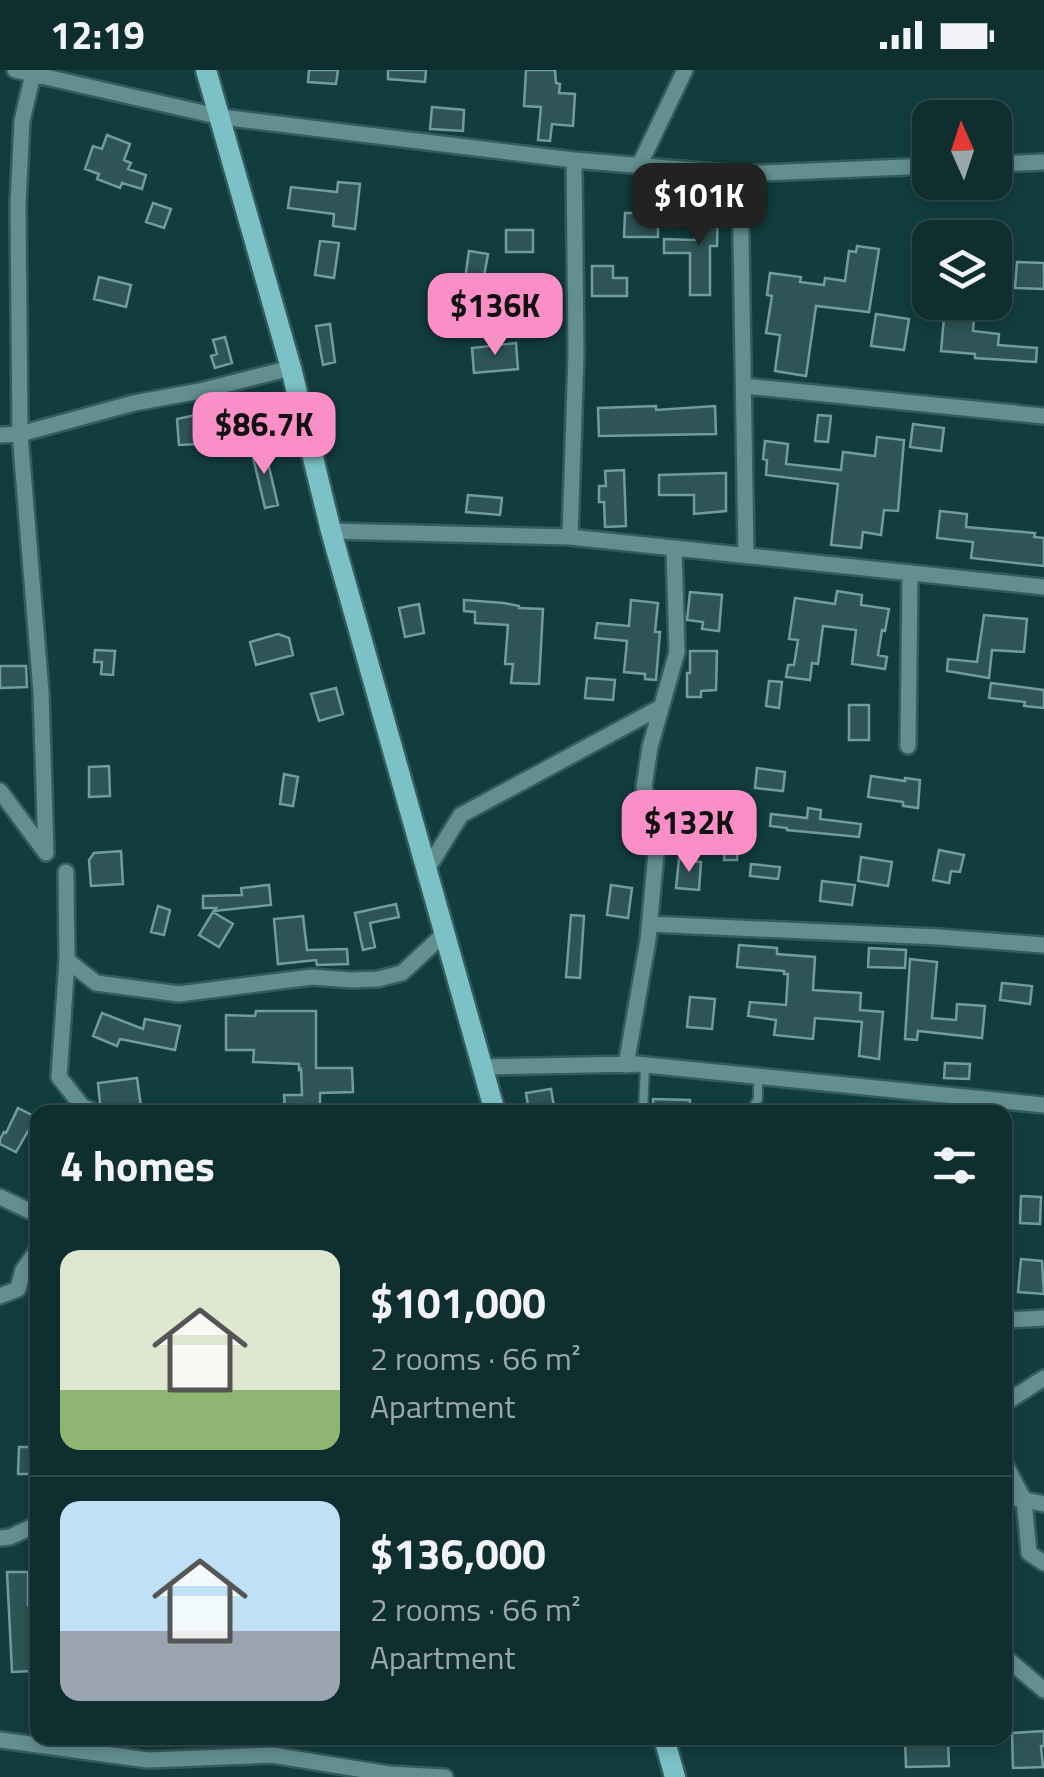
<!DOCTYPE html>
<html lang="en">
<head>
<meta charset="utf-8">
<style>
  :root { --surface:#0e2e2f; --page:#173637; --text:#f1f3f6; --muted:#9ba8aa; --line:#2e4a4b; --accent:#fa8fc8 }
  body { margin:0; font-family:"Titillium Web",sans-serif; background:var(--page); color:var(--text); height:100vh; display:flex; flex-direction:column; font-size:38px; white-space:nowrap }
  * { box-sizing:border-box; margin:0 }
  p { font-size:32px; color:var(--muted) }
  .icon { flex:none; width:55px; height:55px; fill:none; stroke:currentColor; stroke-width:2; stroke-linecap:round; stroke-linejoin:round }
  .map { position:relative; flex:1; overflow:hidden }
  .panel { position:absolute; left:30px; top:1035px; width:982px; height:640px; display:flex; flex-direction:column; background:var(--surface); border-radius:20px; box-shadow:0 5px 15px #0003,0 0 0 2px var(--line) }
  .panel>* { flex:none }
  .needle { width:65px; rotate:357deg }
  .controls { position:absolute; left:912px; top:30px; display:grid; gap:20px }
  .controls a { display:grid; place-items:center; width:100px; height:100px; border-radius:20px; background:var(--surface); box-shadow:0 5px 15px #0003,0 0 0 2px var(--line); font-size:50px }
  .price { position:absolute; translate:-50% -85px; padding:0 22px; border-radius:20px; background:var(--accent); color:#111; font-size:32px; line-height:65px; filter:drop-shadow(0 2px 5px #0008) }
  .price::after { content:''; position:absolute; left:50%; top:60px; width:30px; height:22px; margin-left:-15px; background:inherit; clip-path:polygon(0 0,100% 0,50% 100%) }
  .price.on { background:#222; color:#fff }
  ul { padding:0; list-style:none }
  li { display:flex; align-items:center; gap:30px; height:250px; padding:0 30px }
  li+li { border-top:2px solid var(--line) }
  li span { display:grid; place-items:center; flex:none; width:280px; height:200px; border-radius:20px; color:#555 }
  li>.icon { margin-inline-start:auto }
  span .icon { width:120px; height:120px; fill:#fffc; stroke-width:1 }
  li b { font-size:42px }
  h2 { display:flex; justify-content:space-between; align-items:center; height:120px; padding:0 30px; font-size:42px }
  .status { display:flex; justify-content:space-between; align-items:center; height:70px; padding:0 50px; background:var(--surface); direction:ltr }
  .status svg { height:28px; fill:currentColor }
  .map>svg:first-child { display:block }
</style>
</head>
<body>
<div class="status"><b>12:19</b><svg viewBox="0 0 49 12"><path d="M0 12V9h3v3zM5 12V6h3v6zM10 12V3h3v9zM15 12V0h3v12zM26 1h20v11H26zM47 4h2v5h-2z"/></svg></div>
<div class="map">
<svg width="1044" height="1707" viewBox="0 0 1044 1707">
  <rect width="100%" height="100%" fill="#123d3f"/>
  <!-- building -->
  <path fill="#2e5456" stroke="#719c9f" stroke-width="2.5" d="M 309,0 L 338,0 L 336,14 L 308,12 Z
    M 388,0 L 426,0 L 425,12 L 388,9 Z
    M 526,0 L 555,0 L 556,13 L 560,14 L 559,23 L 575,24 L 573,56 L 552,54 L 550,71 L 538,70 L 541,37 L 524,36 Z
    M 432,37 L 464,40 L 463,61 L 430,59 Z
    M 107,65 L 130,74 L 124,90 L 131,93 L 128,99 L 146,105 L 142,119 L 122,113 L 120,118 L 97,109 L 99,104 L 85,99 L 93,76 L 102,79 Z
    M 338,112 L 360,114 L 355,159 L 333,156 L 334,144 L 288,138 L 291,117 L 337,122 Z
    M 153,133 L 171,139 L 164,158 L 146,152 Z
    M 695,135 L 718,135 L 717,176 L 710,176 L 710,225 L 690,225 L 690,183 L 664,183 L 664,169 L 695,170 Z
    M 625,143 L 658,143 L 658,167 L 624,167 Z
    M 506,160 L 533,160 L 533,182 L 506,182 Z
    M 320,171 L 339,173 L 334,208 L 315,205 Z
    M 857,176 L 879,179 L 869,242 L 816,236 L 806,306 L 775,301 L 780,265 L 766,263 L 772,226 L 767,225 L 770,203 L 801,207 L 800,212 L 824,215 L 825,208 L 845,211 L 849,181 L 856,182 Z
    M 469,181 L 488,184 L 483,212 L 465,209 Z
    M 1017,192 L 1044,193 L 1044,219 L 1015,218 Z
    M 592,196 L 613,196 L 613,208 L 627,208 L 627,226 L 592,226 Z
    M 99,207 L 131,215 L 126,237 L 94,229 Z
    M 945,236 L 975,238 L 973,261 L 999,264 L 998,275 L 1037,278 L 1036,292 L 975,288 L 975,284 L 941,281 Z
    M 876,244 L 909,249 L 904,280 L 871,276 Z
    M 330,254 L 335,292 L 323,295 L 316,256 Z
    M 225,267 L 232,293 L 215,298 L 211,286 L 217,284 L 213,270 Z
    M 516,273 L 518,299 L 474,303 L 472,278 Z
    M 238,336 L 242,364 L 200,374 L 179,375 L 177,349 Z
    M 656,336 L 656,340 L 715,336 L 716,364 L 599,366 L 598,338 Z
    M 818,345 L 831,346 L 828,372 L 815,371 Z
    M 913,354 L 944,358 L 941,381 L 910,377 Z
    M 877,367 L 904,370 L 898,441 L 884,440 L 881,465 L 863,462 L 861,478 L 831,475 L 838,414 L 766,405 L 767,390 L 763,389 L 765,371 L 788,374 L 786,394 L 841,400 L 843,382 L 875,386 Z
    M 264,376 L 278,435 L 265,438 L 251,379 Z
    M 624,400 L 626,456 L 605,457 L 604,432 L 599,432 L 599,416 L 606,416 L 605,401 Z
    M 726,403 L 726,441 L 694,444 L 694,425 L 659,425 L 659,405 Z
    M 468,425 L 502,428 L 500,445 L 466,442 Z
    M 940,441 L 967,444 L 966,457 L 1035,463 L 1034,467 L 1044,468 L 1044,496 L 971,488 L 973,472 L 937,468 Z
    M 837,521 L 862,525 L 861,535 L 889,539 L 885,561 L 882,560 L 878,585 L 887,587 L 885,599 L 852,594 L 856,560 L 823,556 L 818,594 L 812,593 L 810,610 L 786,607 L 788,595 L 794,595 L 798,570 L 789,569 L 795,528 L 835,534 Z
    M 690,522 L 722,525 L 719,561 L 702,559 L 703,552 L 687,550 Z
    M 464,530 L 504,533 L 519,536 L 519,538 L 543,539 L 539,614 L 511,613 L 513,594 L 505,594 L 508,555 L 475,553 L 475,542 L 464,541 Z
    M 631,530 L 658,533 L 655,562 L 660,562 L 656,610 L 645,609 L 645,604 L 624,602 L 627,571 L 595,568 L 597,553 L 629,556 Z
    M 419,534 L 424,563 L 405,567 L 399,538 Z
    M 984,545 L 1027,549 L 1024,582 L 992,580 L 989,608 L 947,601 L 948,589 L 977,592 Z
    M 278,564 L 289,568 L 293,585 L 256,595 L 250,572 Z
    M 95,580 L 115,581 L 113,605 L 101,604 L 102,592 L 94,592 Z
    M 690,581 L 717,581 L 716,620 L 701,621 L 701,627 L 687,627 L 687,603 L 690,603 Z
    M 0,596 L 26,596 L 27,617 L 0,618 Z
    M 587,608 L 615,610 L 613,630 L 585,628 Z
    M 769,611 L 782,612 L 779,638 L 766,636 Z
    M 991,613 L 1044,620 L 1044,638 L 1024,636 L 1025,632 L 989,628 Z
    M 336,618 L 343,644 L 319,651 L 311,624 Z
    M 849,635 L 869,635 L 869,670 L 849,670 Z
    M 109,696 L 110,726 L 89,727 L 89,697 Z
    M 757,698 L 785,702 L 783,721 L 755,718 Z
    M 284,704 L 298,707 L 293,736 L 280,734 Z
    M 871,706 L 905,711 L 905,708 L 920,710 L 918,738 L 903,736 L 903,732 L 868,727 Z
    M 808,738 L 821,740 L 820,749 L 861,754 L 859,767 L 787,760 L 787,758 L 770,756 L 771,744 L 807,748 Z
    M 726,756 L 739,757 L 737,790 L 724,790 Z
    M 939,780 L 964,785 L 960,802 L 951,801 L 949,813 L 933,810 Z
    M 121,781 L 123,814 L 91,816 L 89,790 L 94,783 Z
    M 861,787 L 892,792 L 888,816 L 858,811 Z
    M 679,789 L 701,792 L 699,820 L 676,818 Z
    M 751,794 L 780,797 L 778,809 L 750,806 Z
    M 822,811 L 855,815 L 852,835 L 820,831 Z
    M 269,815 L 271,835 L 214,841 L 216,838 L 203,838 L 203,826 L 242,825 L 241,818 Z
    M 611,815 L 632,818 L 628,848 L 607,845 Z
    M 396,834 L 399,847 L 370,853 L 375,877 L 363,880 L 355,843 Z
    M 158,836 L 170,840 L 164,865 L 151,862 Z
    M 213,842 L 233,854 L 219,877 L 199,865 Z
    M 571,845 L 584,846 L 580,908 L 566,907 Z
    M 303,846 L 307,880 L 347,879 L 348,894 L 317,895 L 316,890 L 278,894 L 274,849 Z
    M 739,875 L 777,878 L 777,884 L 815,887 L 813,920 L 861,923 L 860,940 L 883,942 L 879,989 L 859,986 L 862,952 L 815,948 L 813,969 L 774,965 L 776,950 L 748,946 L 750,932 L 786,935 L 788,904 L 784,904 L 784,901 L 737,897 Z
    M 869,878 L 906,880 L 905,898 L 868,897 Z
    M 910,889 L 937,892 L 932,948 L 956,950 L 957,934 L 985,936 L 982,968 L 918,961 L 917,970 L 905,969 Z
    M 1002,913 L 1032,916 L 1030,934 L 1000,930 Z
    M 690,927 L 715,929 L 712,959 L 687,957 Z
    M 256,941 L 316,941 L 316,998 L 352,998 L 353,1022 L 320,1023 L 320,1042 L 285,1042 L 284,1025 L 302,1025 L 301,999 L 299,1000 L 299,994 L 253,992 L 254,980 L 226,980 L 226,945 L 255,946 Z
    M 102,943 L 143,959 L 145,949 L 180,956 L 175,980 L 120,969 L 117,976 L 93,966 Z
    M 945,993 L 970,994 L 969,1009 L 944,1008 Z
    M 137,1008 L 141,1037 L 105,1042 L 100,1033 L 98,1013 Z
    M 551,1019 L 555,1042 L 529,1042 L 526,1023 Z
    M 653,1029 L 690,1030 L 690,1042 L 653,1042 Z
    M 18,1038 L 36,1047 L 16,1082 L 0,1074 L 0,1069 L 4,1062 L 6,1063 Z
    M 1021,1126 L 1041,1127 L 1040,1154 L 1020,1153 Z
    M 1021,1189 L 1042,1191 L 1044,1224 L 1018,1222 Z
    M 19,1377 L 38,1377 L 38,1404 L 18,1404 Z
    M 7,1502 L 28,1502 L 28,1535 L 33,1535 L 35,1564 L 33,1564 L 33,1601 L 12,1602 Z
    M 1044,1661 L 1044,1676 L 1041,1676 L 1043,1697 L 1013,1698 L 1012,1663 Z
    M 905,1668 L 948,1668 L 949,1696 L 906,1697 Z"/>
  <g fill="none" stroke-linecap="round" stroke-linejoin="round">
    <defs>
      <path id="service" d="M 643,1042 L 645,995
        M 750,1042 L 758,1029 L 758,1007"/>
      <path id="minor" d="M 15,0 L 221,47 L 574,90 L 740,104 L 930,96
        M 33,4 L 22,51 L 18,135 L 20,364 L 41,622 L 46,783
        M 995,94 L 1044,92
        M 639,96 L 685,0
        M 740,104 L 746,485
        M 744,316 L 1044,346
        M 0,365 L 20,364 L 134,333 L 200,321 L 291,298
        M 331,461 L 570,467 L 1044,517
        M 570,467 L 576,283 L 574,90
        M 908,676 L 910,505
        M 0,721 L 46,783
        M 426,801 L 461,745 L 661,637
        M 66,802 L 67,890 L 59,1007 L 82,1036 L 94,1042
        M 650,854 L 938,867 L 1044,875
        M 67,890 L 96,913 L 179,924 L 312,907 L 351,910 L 378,909 L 402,903 L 445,863
        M 626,995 L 648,870 L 658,762 L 644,717 L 650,677 L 677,582 L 674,478
        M 482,997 L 636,994 L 1044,1035
        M 0,1127 L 38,1145
        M 0,1226 L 18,1219 L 23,1200 L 38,1179
        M 1005,1250 L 1044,1248
        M 1005,1333 L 1044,1308
        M 1005,1394 L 1024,1430 L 1029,1483 L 1044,1493
        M 1005,1426 L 1044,1434
        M 0,1468 L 10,1467 L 38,1454
        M 1005,1587 L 1044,1620
        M 0,1670 L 148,1690 L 272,1685 L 389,1704 L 445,1707"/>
      <path id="secondary" d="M 206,0 L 291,298 L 331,461 L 495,1042
        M 664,1668 L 675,1707"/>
    </defs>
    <!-- service casing -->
    <use href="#service" stroke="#345b5d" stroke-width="12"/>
    <!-- minor casing -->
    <use href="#minor" stroke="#345b5d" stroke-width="20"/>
    <!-- secondary casing -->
    <use href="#secondary" stroke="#345b5d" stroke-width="25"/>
    <!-- service -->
    <use href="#service" stroke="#648f91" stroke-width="8"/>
    <!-- minor -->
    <use href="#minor" stroke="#648f91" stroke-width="15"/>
    <!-- secondary -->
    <use href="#secondary" stroke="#7bc1c5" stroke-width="20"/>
  </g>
</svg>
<div class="controls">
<a><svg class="needle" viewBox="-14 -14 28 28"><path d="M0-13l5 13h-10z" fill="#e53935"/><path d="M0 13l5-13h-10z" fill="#9ba8aa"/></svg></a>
<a><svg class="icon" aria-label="layers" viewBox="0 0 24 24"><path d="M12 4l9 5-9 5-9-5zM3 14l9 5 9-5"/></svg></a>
</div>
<b class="price on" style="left:699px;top:178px">$101K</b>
<b class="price" style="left:495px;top:288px">$136K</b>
<b class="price" style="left:264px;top:407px">$86.7K</b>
<b class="price" style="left:689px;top:805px">$132K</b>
<section class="panel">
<h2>4 homes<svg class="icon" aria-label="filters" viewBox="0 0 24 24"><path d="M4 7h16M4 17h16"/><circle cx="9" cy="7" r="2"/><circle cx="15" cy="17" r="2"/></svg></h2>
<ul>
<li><span style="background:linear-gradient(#dfe7d0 70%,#8fb573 0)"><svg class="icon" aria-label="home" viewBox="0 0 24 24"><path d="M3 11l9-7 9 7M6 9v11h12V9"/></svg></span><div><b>$101,000</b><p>2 rooms · 66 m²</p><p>Apartment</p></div></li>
<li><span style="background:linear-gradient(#bfe0f5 65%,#9aa5b1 0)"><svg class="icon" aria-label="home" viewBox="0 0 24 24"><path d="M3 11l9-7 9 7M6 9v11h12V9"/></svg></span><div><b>$136,000</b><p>2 rooms · 66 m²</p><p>Apartment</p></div></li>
</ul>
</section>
</div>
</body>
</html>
